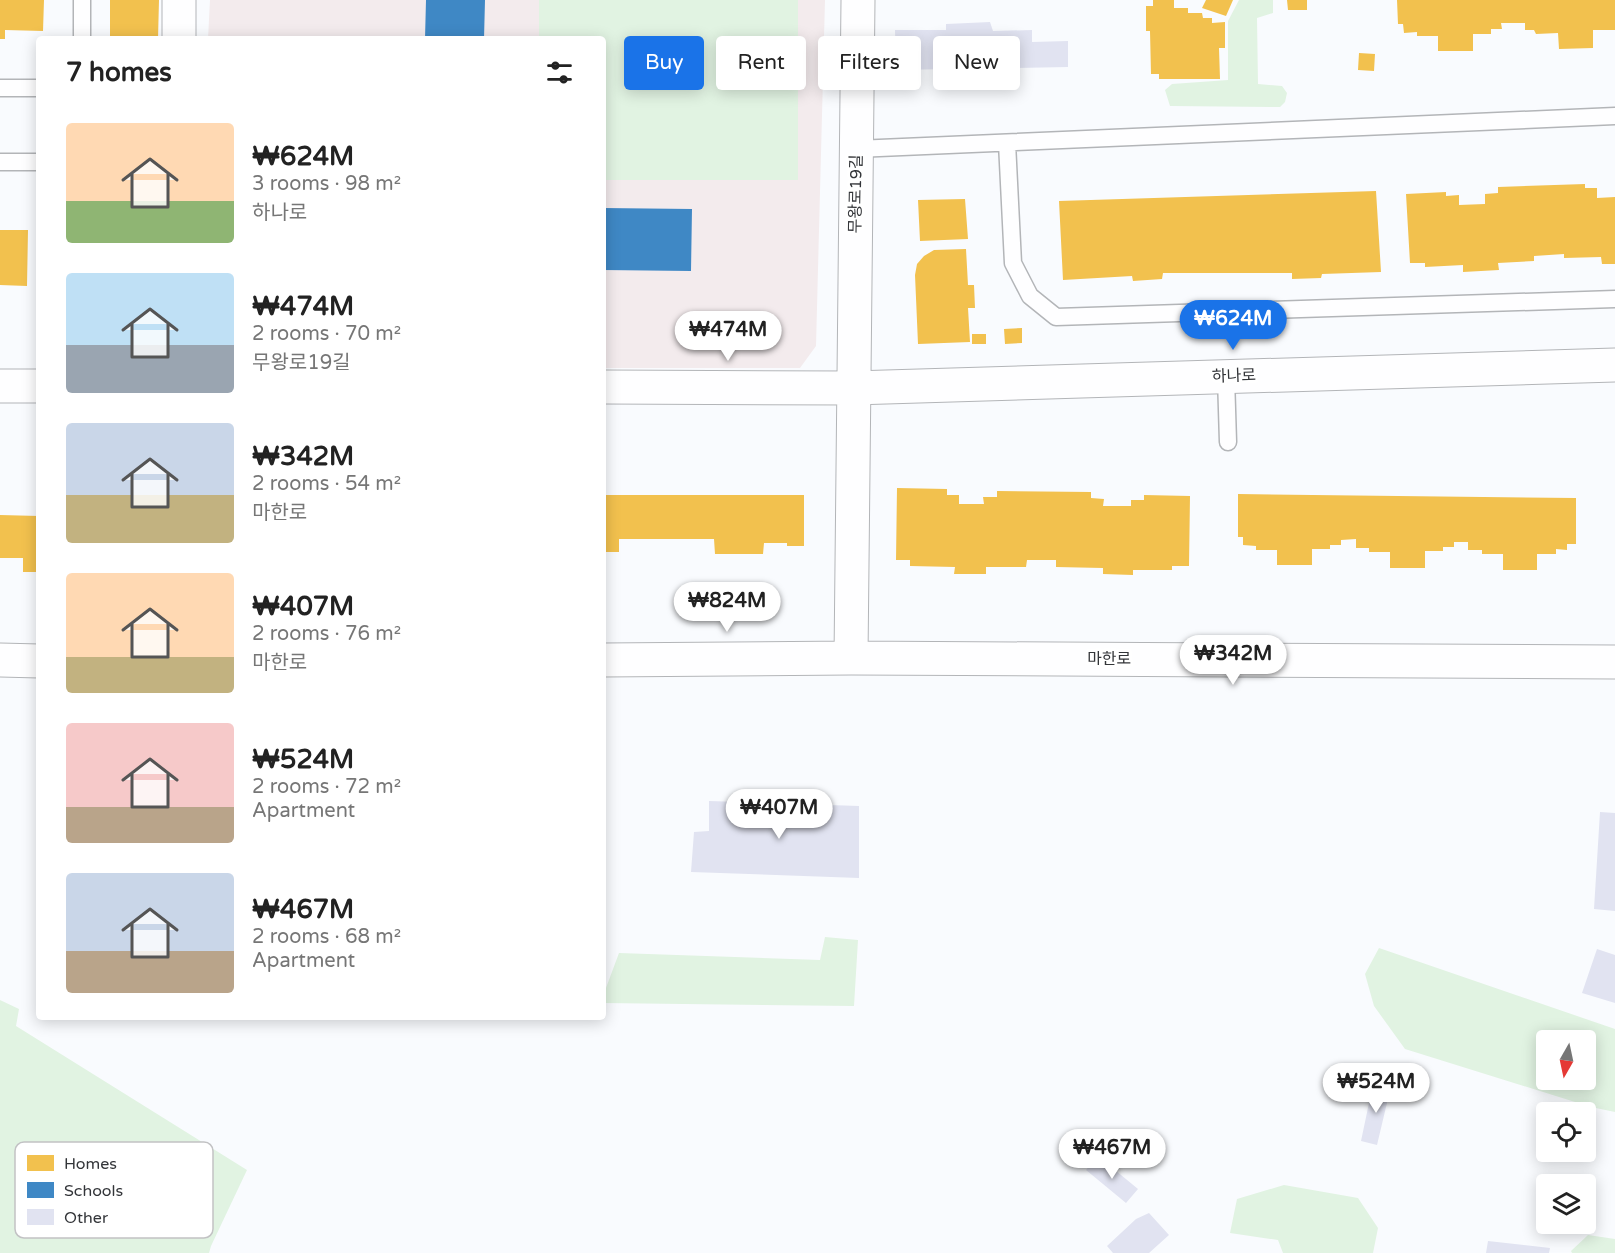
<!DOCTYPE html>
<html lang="en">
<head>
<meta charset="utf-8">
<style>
  :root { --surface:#fff; --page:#f6f6f6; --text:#222; --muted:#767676; --accent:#1a73e8 }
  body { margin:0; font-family:"Varela Round","Noto Sans KR",sans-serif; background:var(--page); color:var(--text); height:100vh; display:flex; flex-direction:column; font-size:22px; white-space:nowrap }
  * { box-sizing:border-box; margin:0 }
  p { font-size:20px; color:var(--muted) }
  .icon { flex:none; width:33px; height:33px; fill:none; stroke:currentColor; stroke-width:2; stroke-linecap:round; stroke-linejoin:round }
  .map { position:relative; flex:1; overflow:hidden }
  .side { position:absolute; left:36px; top:36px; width:570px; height:984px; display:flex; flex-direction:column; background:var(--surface); border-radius:6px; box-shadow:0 3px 15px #0003 }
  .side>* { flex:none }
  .guide { position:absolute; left:624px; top:36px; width:570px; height:54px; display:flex; gap:12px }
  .needle { width:39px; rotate:189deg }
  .tools { position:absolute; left:1536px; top:1030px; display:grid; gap:12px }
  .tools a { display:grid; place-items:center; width:60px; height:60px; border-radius:6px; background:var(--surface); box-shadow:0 3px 15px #0003; font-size:30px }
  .price { position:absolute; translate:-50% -51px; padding:0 14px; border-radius:21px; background:#fff; color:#222; font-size:20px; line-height:39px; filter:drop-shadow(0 2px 3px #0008) }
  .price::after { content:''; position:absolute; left:50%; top:36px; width:18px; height:14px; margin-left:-9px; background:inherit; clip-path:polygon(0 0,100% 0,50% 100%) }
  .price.current { background:var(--accent); color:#fff }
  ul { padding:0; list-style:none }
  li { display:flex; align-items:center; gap:18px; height:150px; padding:0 30px }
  li span { display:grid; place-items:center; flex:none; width:168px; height:120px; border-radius:6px; color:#555 }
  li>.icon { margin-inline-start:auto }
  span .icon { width:72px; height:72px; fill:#fffc; stroke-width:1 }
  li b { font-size:26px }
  h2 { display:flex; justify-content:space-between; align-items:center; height:72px; padding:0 30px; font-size:26px }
  .pill { padding:0 21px; border-radius:6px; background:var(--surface); box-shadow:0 3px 15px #0003; font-size:21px; line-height:54px }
  .pill.current { background:var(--accent); color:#fff }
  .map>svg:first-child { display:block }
</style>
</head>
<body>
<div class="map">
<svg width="1615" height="1253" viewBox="0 0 1615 1253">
  <rect width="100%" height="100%" fill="#f9fbfe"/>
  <!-- education -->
  <path fill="#f3ebed" d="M 210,0 L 825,0 L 816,346 L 800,368 L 603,368 L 603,39 L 208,39 Z"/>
  <!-- green -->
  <path fill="#e1f3e2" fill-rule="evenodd" d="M 539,0 L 798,0 L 798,180 L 603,180 L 603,39 L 539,39 Z
    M 1239,0 L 1273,0 L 1273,13 L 1257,18 L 1258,84 L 1282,86 L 1287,93 L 1285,102 L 1280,107 L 1170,106 L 1165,90 L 1172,84 L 1228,80 L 1228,21 Z
    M 825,937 L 858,940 L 854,1006 L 603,1003 L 603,996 L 619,953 L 820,960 Z
    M 1379,948 L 1615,1029 L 1615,1112 L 1591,1107 L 1405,1049 L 1374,1006 L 1365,974 ZM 1546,1041 L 1586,1041 L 1586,1080 L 1546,1080 Z
    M 0,1000 L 19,1009 L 16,1026 L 247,1170 L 211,1246 L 209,1253 L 0,1253 Z
    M 1284,1185 L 1358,1198 L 1378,1228 L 1373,1253 L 1283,1253 L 1278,1240 L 1230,1233 L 1237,1199 Z
    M 1588,1235 L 1615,1239 L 1615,1253 L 1572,1253 L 1571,1251 Z"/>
  <!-- homes -->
  <path fill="#f2c14e" d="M 0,0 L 44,0 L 43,31 L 5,30 L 5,39 L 0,39 Z
    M 110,0 L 159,0 L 158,39 L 110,39 Z
    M 1153,0 L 1174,0 L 1174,8 L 1188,8 L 1188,13 L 1202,13 L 1203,18 L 1212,18 L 1212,23 L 1225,22 L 1225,48 L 1219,48 L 1220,79 L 1159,79 L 1159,74 L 1151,74 L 1150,31 L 1146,31 L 1146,6 L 1153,6 Z
    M 1206,0 L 1233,0 L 1226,16 L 1202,8 Z
    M 1287,0 L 1307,0 L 1307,10 L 1288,10 Z
    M 1397,0 L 1615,0 L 1615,30 L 1593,30 L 1593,48 L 1559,49 L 1558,33 L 1536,34 L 1534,30 L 1525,30 L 1525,23 L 1501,23 L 1502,29 L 1491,29 L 1491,34 L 1473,34 L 1473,51 L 1438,51 L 1438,36 L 1417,36 L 1417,32 L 1404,33 L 1403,24 L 1398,24 Z
    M 1359,53 L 1375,54 L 1374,71 L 1358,70 Z
    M 1585,184 L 1585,188 L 1597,188 L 1597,198 L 1615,197 L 1615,264 L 1602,264 L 1601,257 L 1564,258 L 1564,254 L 1534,256 L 1534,261 L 1498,263 L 1499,270 L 1463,272 L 1463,265 L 1425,267 L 1425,263 L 1410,263 L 1406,194 L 1446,192 L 1446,196 L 1459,195 L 1459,205 L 1485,204 L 1485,194 L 1498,193 L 1498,187 Z
    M 1376,191 L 1381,272 L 1322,274 L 1321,278 L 1292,279 L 1292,273 L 1163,273 L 1162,279 L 1133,281 L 1132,276 L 1063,280 L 1059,201 Z
    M 965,199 L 968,239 L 920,241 L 918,200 Z
    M 0,230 L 28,230 L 27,286 L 0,285 Z
    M 966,249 L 968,285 L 974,285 L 975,308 L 968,308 L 970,342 L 918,344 L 915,275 L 917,264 L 924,256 L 934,250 Z
    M 1022,328 L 1022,343 L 1005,344 L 1004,329 Z
    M 972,334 L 986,334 L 986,344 L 972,344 Z
    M 897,488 L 947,489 L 947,495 L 959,495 L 959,504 L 984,504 L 983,497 L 997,497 L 997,491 L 1091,492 L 1091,498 L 1104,499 L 1103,506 L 1131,506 L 1131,500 L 1144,500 L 1144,495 L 1190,496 L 1189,566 L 1172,566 L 1172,570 L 1133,570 L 1133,575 L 1103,574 L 1103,568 L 1056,567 L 1056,560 L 1027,560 L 1026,567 L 986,567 L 986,574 L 954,574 L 955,567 L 910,566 L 910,560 L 896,560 Z
    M 1238,494 L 1576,498 L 1576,544 L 1567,544 L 1567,550 L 1556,549 L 1556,554 L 1537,554 L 1537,570 L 1503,570 L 1503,554 L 1482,554 L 1482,550 L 1468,550 L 1468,542 L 1454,542 L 1454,547 L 1443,547 L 1443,551 L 1425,551 L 1425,568 L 1390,568 L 1390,552 L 1369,552 L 1369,548 L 1356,548 L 1356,539 L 1341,540 L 1341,545 L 1330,545 L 1330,549 L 1312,549 L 1312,565 L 1277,565 L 1277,550 L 1256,550 L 1256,546 L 1243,545 L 1243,537 L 1238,537 Z
    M 603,495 L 804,495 L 804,546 L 787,546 L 787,543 L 764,543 L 763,554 L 715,554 L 714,539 L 619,539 L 619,552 L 603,552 Z
    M 0,515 L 39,516 L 39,572 L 23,572 L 23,558 L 0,558 Z"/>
  <!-- schools -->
  <path fill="#3f88c5" d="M 426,0 L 485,0 L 484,39 L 425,39 Z
    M 603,208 L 692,209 L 691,271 L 603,270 Z"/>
  <!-- building -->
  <path fill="#e1e3f1" d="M 990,22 L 993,31 L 1032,30 L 1032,42 L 1068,41 L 1068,67 L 896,70 L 895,30 L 946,30 L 946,24 Z
    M 709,801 L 859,806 L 859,878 L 691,872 L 694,832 L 709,831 Z
    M 1600,812 L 1615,813 L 1615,911 L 1594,909 Z
    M 1597,949 L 1615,955 L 1615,1003 L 1582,993 Z
    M 1373,1084 L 1391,1086 L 1377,1145 L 1361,1141 Z
    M 1098,1156 L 1138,1189 L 1126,1203 L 1086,1170 Z
    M 1149,1213 L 1169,1235 L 1149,1253 L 1113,1253 L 1107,1246 L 1136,1219 Z
    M 1488,1241 L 1550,1248 L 1549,1253 L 1486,1253 Z"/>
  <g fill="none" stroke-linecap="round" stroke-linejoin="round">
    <defs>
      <path id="service" d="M 82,0 L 82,39
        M 0,88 L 39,88
        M 1007,143 L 1013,263 L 1030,296 L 1056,317 L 1615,299
        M 856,149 L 1615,116
        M 0,162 L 39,162
        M 1226,377 L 1228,442"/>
      <path id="minor" d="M 179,39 L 179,0
        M 0,386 L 39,386
        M 603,387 L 853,388 L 1615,365
        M 851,658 L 858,0
        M 0,660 L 39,661
        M 603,660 L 851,658 L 1615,662"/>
    </defs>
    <!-- service casing -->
    <use href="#service" stroke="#b3b5b8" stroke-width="19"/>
    <!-- minor casing -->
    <use href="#minor" stroke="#b3b5b8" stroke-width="35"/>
    <!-- service -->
    <use href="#service" stroke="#fefeff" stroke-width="16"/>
    <!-- minor -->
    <use href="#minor" stroke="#fefeff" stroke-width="33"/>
  </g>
  <g text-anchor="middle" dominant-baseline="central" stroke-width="6" stroke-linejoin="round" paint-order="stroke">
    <!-- street labels -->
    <g font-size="16" fill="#333539" stroke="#fff">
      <text transform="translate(856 194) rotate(-89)">무왕로19길</text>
      <text transform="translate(1234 376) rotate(-2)">하나로</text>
      <text x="1109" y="659">마한로</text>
    </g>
  </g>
  <!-- legend -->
  <rect x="15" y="1142" width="198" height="96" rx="9" fill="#fff" stroke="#c2c2c4" stroke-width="1.5"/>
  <rect x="27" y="1155" width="27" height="16" fill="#f2c14e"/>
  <rect x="27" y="1182" width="27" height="16" fill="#3f88c5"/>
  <rect x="27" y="1209" width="27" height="16" fill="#e1e3f1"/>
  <g font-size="16" fill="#333539">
    <text x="64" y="1169">Homes</text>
    <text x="64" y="1196">Schools</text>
    <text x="64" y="1223">Other</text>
  </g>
</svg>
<div class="tools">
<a><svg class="needle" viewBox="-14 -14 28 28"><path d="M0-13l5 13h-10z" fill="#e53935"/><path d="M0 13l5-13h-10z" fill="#767676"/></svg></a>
<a><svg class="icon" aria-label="locate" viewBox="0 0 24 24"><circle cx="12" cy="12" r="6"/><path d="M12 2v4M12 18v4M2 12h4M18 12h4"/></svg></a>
<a><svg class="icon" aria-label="layers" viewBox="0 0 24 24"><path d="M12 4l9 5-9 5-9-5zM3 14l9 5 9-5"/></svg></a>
</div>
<b class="price current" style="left:1233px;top:351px">₩624M</b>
<b class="price" style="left:728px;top:362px">₩474M</b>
<b class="price" style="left:727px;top:633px">₩824M</b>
<b class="price" style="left:1233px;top:686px">₩342M</b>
<b class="price" style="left:779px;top:840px">₩407M</b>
<b class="price" style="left:1376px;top:1114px">₩524M</b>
<b class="price" style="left:1112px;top:1180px">₩467M</b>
<div class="guide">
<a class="pill current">Buy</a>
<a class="pill">Rent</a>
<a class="pill">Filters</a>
<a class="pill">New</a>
</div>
<section class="side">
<h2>7 homes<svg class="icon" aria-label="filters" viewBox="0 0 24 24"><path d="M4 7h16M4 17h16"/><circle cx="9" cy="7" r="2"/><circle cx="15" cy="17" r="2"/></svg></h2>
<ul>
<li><span style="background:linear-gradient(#ffd9b3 65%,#8fb573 0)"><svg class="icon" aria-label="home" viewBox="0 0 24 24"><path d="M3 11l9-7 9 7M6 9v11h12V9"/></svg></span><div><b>₩624M</b><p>3 rooms · 98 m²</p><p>하나로</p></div></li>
<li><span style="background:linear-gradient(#bfe0f5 60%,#9aa5b1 0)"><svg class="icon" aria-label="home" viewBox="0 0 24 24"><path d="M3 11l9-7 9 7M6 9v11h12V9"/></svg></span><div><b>₩474M</b><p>2 rooms · 70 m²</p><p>무왕로19길</p></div></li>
<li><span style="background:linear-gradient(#c9d6e8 60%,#c2b280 0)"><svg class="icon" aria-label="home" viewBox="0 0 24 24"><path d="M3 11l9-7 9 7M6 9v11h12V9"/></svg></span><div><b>₩342M</b><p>2 rooms · 54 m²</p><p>마한로</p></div></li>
<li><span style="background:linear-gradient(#ffd9b3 70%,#c2b280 0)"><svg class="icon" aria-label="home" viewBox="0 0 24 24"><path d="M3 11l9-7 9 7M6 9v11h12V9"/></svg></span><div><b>₩407M</b><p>2 rooms · 76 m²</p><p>마한로</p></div></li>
<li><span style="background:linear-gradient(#f6c9c9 70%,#b9a48a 0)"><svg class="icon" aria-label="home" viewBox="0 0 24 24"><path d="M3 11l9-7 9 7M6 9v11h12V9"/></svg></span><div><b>₩524M</b><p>2 rooms · 72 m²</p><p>Apartment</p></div></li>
<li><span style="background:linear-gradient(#c9d6e8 65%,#b9a48a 0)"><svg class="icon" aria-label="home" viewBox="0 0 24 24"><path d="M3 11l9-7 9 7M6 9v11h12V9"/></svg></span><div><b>₩467M</b><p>2 rooms · 68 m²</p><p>Apartment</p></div></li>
</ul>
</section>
</div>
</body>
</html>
